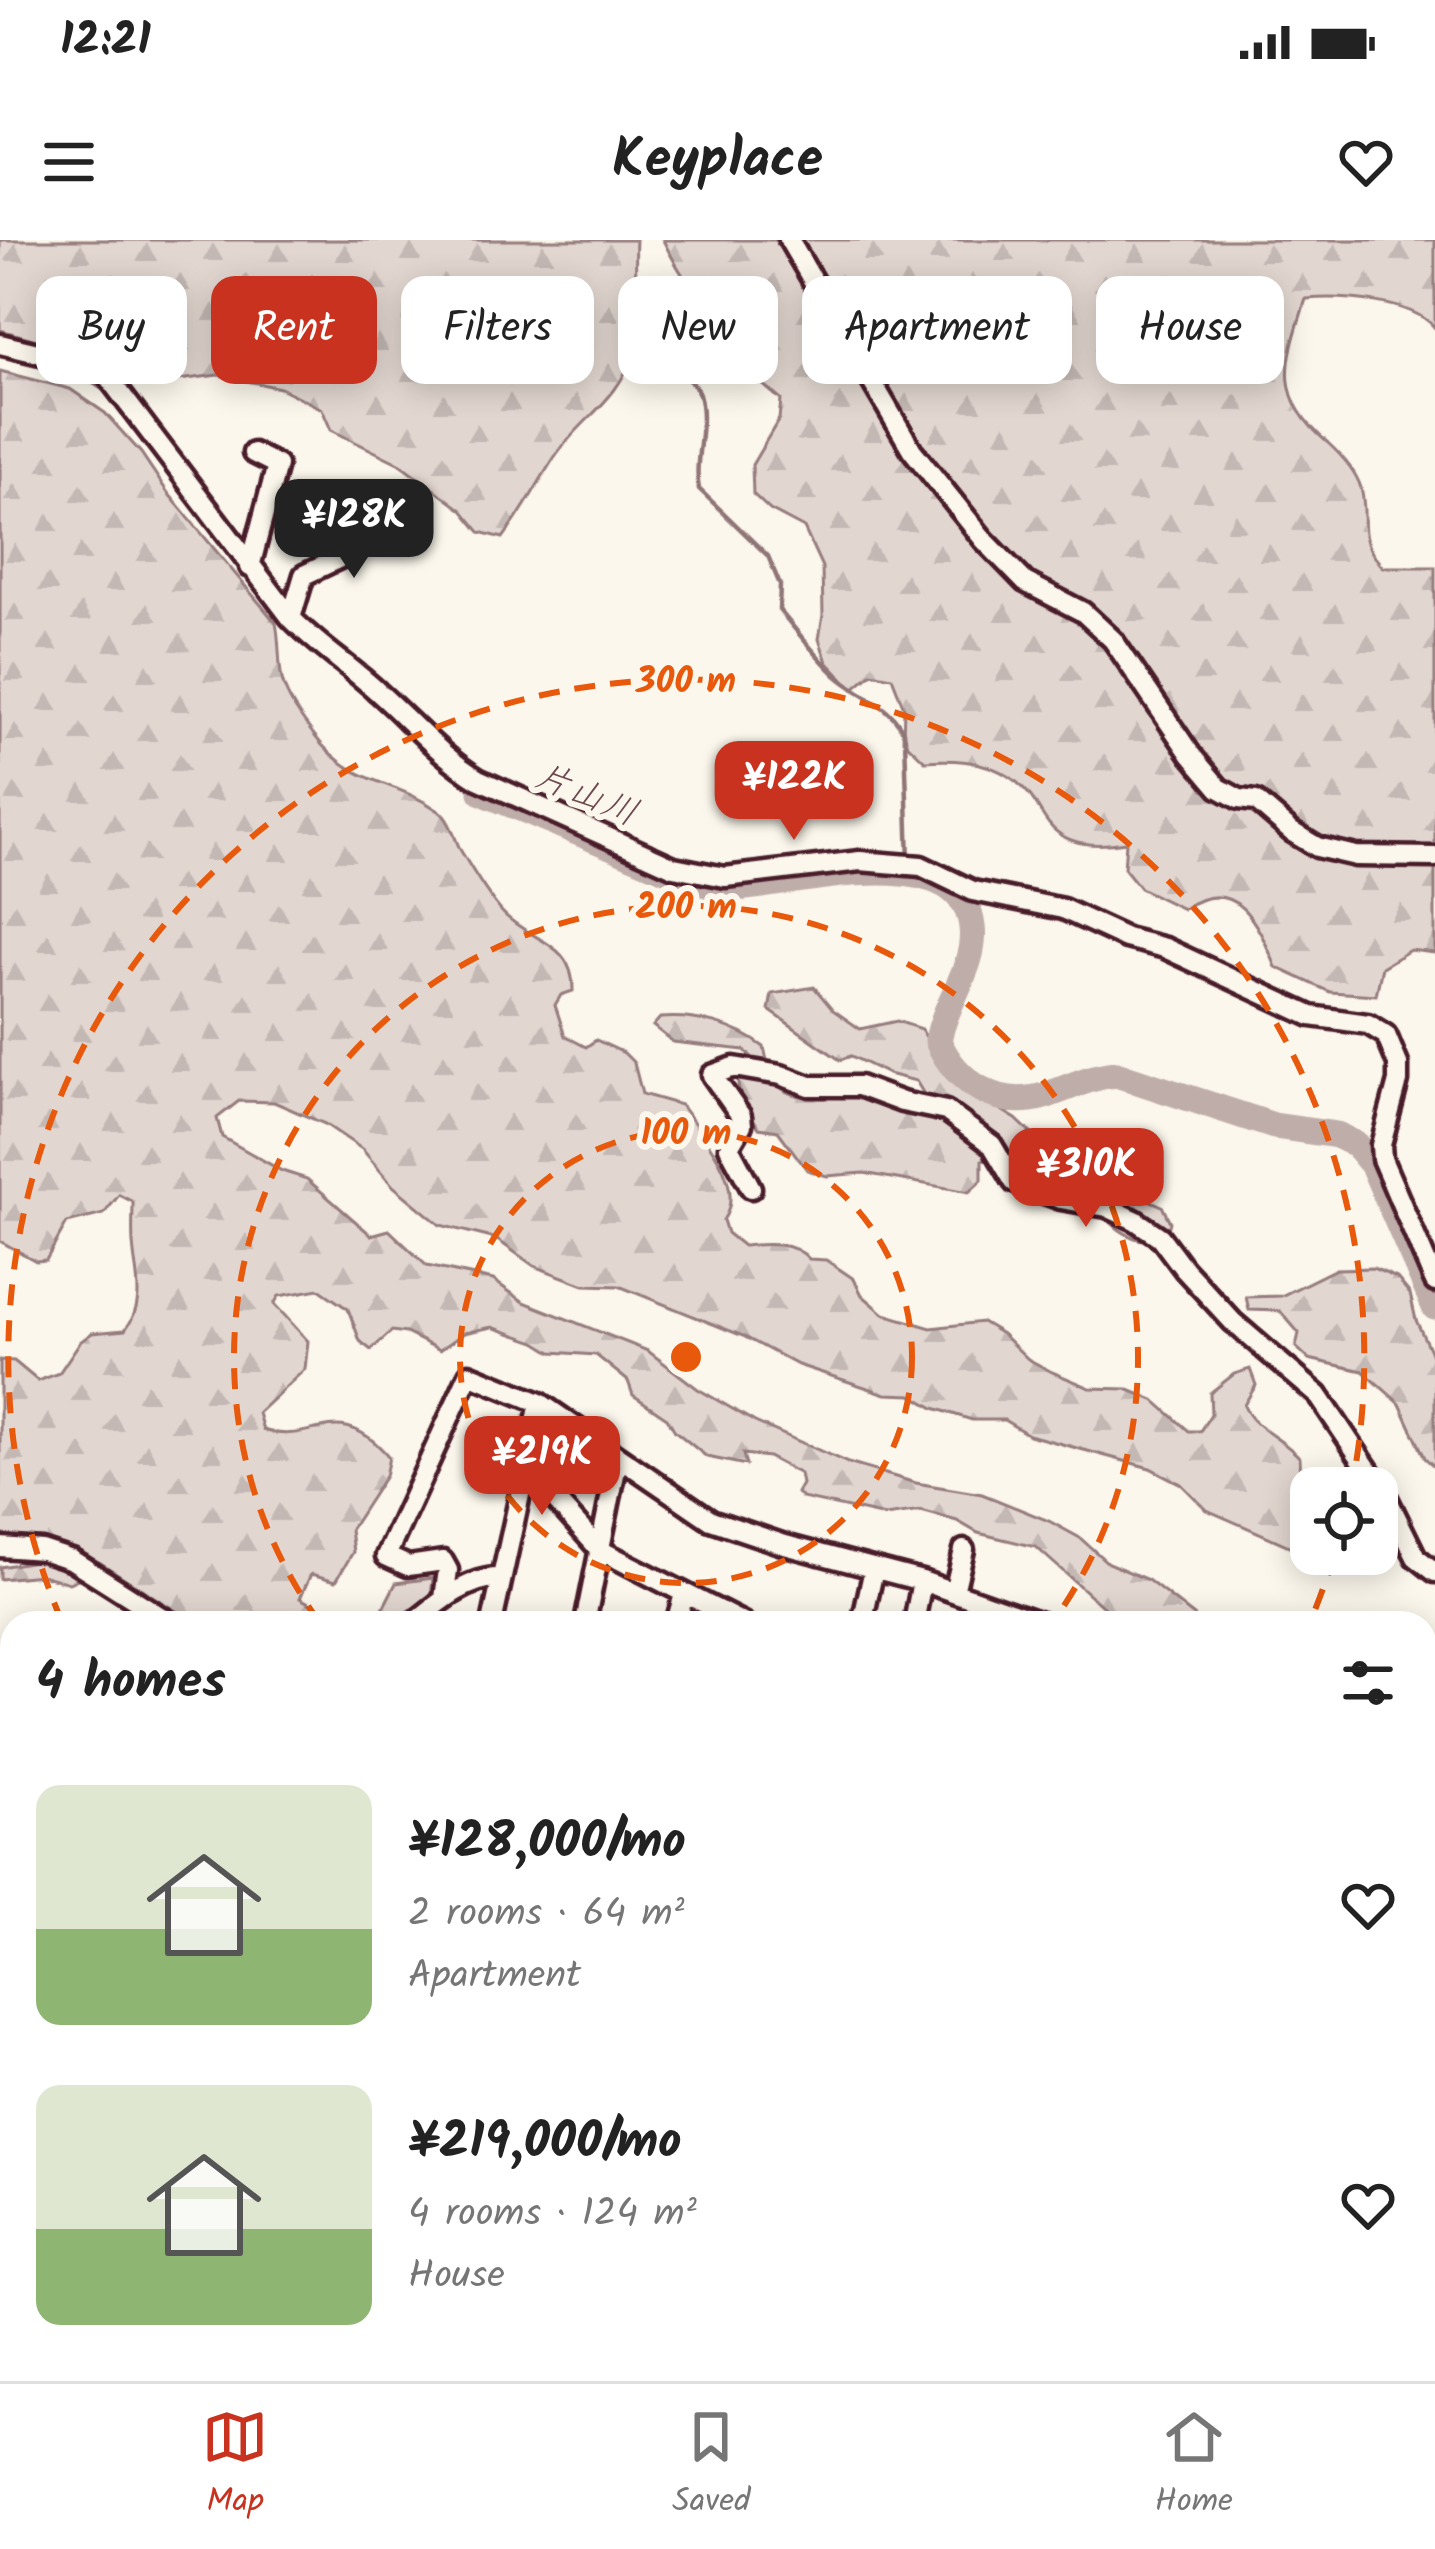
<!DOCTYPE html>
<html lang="en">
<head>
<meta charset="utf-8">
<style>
  :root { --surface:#fff; --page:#f2f2f2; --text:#222; --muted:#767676; --line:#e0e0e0; --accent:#c8321e }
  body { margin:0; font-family:Kalam,"Klee One",sans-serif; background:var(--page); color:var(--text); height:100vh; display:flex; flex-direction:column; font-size:45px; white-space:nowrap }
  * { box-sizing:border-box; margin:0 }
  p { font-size:39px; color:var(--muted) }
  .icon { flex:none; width:66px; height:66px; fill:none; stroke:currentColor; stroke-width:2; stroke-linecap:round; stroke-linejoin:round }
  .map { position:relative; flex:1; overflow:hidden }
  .details { position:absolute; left:0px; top:1371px; width:1437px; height:771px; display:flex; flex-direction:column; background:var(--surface); border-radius:36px 36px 0 0; box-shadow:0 6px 30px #0003 }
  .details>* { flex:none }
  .hud { position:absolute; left:36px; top:36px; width:1365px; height:108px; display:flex; gap:24px }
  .fabs { position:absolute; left:1290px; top:1227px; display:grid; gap:24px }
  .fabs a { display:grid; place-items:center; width:108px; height:108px; border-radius:24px; background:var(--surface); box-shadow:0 6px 30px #0003; font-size:60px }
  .price { position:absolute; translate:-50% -102px; padding:0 27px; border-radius:24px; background:var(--accent); color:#fff; font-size:39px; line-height:78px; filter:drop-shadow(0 3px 6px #0008) }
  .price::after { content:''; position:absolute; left:50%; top:72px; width:36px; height:27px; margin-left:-18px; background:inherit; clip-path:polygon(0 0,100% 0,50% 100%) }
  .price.active { background:#222; color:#fff }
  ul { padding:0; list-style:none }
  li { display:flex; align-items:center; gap:36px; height:300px; padding:0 36px }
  li span { display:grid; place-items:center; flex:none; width:336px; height:240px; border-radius:24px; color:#555 }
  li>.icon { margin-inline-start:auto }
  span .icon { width:144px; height:144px; fill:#fffc; stroke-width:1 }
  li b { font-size:51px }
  h2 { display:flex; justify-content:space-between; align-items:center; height:144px; padding:0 36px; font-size:51px }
  .tag { padding:0 42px; border-radius:24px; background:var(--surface); box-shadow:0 6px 30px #0003; font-size:42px; line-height:108px }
  .tag.active { background:var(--accent); color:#fff }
  .status { display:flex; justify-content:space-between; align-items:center; height:84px; padding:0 60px; background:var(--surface); direction:ltr }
  .status svg { height:33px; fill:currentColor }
  header { display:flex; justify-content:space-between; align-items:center; height:156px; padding:0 36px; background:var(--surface); font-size:54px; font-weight:700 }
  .menu { display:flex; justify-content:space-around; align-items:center; height:168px; border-top:3px solid var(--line); background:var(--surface); font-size:33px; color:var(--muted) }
  .menu a { display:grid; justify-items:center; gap:6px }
  .menu .active { color:var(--accent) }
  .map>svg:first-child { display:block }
</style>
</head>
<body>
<div class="status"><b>12:21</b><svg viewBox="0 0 49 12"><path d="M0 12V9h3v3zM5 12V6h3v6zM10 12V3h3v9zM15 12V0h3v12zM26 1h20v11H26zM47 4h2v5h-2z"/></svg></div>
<header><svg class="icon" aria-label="menu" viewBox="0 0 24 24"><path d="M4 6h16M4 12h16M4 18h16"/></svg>Keyplace<svg class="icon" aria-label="heart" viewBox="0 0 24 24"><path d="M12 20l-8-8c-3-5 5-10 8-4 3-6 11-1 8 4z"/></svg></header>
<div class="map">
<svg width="1435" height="2141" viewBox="0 0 1435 2141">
  <defs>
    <pattern id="forest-firs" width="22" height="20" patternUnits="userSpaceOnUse" patternTransform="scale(3)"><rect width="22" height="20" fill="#e2d7d0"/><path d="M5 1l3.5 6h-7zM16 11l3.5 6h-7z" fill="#c3b8b3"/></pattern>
  </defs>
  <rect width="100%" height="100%" fill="#fbf7ec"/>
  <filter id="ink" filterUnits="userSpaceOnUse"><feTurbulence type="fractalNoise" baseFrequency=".00833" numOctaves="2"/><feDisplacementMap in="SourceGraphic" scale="24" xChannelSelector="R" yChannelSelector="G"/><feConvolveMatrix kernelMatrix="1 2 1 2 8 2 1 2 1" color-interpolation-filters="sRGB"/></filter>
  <g filter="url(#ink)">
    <!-- forest -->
    <path fill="url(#forest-firs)" stroke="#967b7e" stroke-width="3" d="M 0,0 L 636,0 C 634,31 640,86 632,114 C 621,159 578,181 554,218 C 536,246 524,270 503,298 L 480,292 L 462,270 L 400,224 L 331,190 L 322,169 L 280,148 L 218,135 L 140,145 L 95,116 L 0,90 Z
      M 663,0 L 1435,0 L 1435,88 C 1413,60 1340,56 1306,59 C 1286,122 1272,155 1328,203 C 1341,215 1356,231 1361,248 C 1370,285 1354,295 1383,327 L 1435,327 L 1435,713 L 1410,710 L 1382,727 L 1376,755 L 1330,752 L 1276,727 C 1258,684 1236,633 1183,669 L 1140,648 L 1124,628 L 1126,602 C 1100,606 1068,608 1049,584 C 1041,574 1036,562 1028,553 C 1001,522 963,518 925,521 L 903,500 L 904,468 L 892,437 L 872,433 L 853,449 L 827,422 L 819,399 L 823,375 L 822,327 L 804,288 L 770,270 L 753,254 L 752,225 L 779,179 L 781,160 L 761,143 L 746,119 L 748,98 L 738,74 C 697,66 680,34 663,0 Z
      M 0,131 L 70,149 L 105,173 L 141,213 L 168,253 L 276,383 C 280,402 278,420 282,439 C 286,458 302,479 314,495 C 352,546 392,538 439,571 C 451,580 454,598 461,611 C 471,628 490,659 503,673 C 530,702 574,701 573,751 L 561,755 L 555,765 L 565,796 L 586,807 L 596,800 L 624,813 L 634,823 L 642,854 L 681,865 C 701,894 748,945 723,980 L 727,993 L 743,1006 C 765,1004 794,1001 809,1019 L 826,1020 L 854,1039 L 862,1055 L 884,1074 L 931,1088 L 982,1082 L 1002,1094 L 1028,1119 L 1052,1132 L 1090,1148 L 1127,1149 L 1154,1160 L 1189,1191 L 1200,1191 L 1211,1174 L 1210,1153 L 1234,1134 L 1250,1129 L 1256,1145 L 1244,1165 C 1252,1188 1284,1199 1300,1218 L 1301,1241 L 1306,1254 L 1311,1255 L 1311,1308 L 1305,1313 L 1207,1270 L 1181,1244 L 1150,1228 L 1029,1195 L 1004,1180 L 972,1180 L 934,1168 L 912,1155 L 886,1154 L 798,1125 L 743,1096 L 619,1046 L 584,1045 L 534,1026 L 496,999 L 440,985 L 393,946 L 362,909 L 325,884 L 274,862 L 239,861 L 217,878 L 222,897 L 282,931 L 307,939 L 371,995 L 389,990 L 427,1026 L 493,1040 L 524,1062 L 648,1111 L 698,1149 L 755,1182 L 848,1223 L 916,1243 L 982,1254 L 1049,1281 L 1080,1298 L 1108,1323 L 1148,1340 L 1203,1383 L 1121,1383 L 1036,1307 L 978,1293 L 957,1281 L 921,1271 L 885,1276 L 802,1258 L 797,1253 L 802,1244 L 800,1234 L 768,1217 L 743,1214 L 746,1225 L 707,1217 L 675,1191 L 667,1178 L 633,1155 L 628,1141 L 596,1115 L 552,1112 L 536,1102 L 492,1087 L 464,1093 L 440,1110 L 406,1093 L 392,1091 L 371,1110 L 360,1101 L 348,1069 L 319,1049 L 279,1056 L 274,1064 L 308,1101 L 305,1129 L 258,1173 L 263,1190 C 314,1207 337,1156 389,1217 L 385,1236 L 350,1290 L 353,1312 L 336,1341 L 311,1334 L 300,1358 L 320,1369 L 331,1367 L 369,1380 L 379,1376 L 396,1343 L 433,1338 L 431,1358 L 406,1372 L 398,1383 L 195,1383 L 99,1322 L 59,1305 L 0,1298 L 0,1120 L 14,1121 L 38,1141 L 59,1133 L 80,1102 L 92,1093 L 125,1090 C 147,1062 135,1035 133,1003 C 132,989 133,975 133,962 L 119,955 L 104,974 L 67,983 L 46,1020 L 36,1021 L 0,1001 Z
      M 814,747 L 833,770 L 860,789 L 897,781 L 921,789 L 954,841 L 1016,879 L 1075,935 L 1097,947 L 1111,943 L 1162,966 L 1170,982 L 1166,996 C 1155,998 1148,1002 1138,999 C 1113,991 1105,973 1085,959 C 1054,938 1025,947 1004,913 L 982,920 L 982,940 L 969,952 L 864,933 L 827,936 L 807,930 L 778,891 L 759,888 C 749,872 736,855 738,836 L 751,834 L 753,818 L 744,810 L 673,802 L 653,786 L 660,778 C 696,775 735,785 764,807 C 777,875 804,850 856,857 C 878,860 898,874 921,873 L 925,856 L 916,841 L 888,834 L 851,816 L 840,820 L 769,770 L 772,754 Z
      M 1373,1028 L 1397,1038 L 1410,1054 L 1416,1080 L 1435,1122 L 1435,1227 L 1425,1218 L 1400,1164 L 1363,1131 L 1309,1119 L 1296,1107 L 1299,1093 L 1280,1071 L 1249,1070 L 1246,1057 L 1281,1056 L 1336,1029 Z
      M 35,1321 L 58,1325 L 80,1338 L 69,1343 L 41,1335 L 0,1339 L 0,1327 Z
      M 1425,1466 L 1435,1468 L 1435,1597 L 1425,1606 L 1425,1572 L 1431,1562 L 1425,1545 Z
      M 1435,1712 L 1435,1936 L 1425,1938 L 1425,1727 Z"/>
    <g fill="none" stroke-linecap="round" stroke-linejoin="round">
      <!-- stream -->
      <path stroke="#907477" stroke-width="4.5" d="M 642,55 C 645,79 646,108 665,125 C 678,137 694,137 699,155 C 708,185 693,219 699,249 L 768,316 L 780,345 L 779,370 C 798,392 815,415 836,435 C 860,457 894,464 905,497 L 909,622
        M 0,116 L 83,136 L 112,155
        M 183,251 L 300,401 L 377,463
        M 385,470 C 415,502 443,532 482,552
        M 1338,2130 L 1356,2141
        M 1385,2141 L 1413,2131"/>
      <!-- river -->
      <path stroke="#bfadaa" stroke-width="27" d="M 482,552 L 696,642 C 708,644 720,648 732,648 C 788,647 962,594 972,687 C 977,726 944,763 938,801 C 956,842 998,870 1044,856 C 1069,848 1090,836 1116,834 L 1274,886 L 1337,895 L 1356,905 L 1373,925 L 1435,1067"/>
      <defs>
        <path id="minor" d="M 789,0 L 912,210 L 984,300 L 1025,342 L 1083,372 L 1113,400 L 1191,515 L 1219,548 L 1239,559 L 1256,561 L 1292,592 L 1317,607 L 1356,616 L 1435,617
          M 0,104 L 92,126 L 105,133 L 291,378 C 318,406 350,426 378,452 C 412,482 439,515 478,539 L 674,627 L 725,637 L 860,621 L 921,626 L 973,651 L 1063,669 L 1126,698 L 1165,708 L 1311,776 L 1368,784 L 1386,795 L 1398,824 L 1398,841 L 1381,905 L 1382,919 L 1435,1042
          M 250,327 L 277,225 L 253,213
          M 291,378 L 304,335 L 346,315 L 368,274 L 404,283
          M 751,948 L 729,907 L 742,885 L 741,876 L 712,835 L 734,827 L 781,835 L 810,846 L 859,846 L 902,862 L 946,871 L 992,905 L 1014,942 L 1061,959 L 1107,967 L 1135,980 L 1160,997 L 1184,1029 L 1233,1082 L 1318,1155 L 1386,1256 L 1416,1317 L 1435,1332
          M 525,1226 L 600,1310 L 743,1383
          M 0,1307 L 42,1310 L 72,1320 L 171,1383
          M 954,1352 L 964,1310
          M 444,1358 L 448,1330 L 443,1321 L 408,1326 L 386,1316 L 469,1134 L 540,1163 L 711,1280 L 785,1305 L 922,1341 L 1041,1383
          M 414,1383 C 437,1364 469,1336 501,1338
          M 492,1383 L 540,1163
          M 585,1383 L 618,1219
          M 676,1383 L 684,1354
          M 862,1383 L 874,1329
          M 914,1383 L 922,1341
          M 0,1487 L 12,1489
          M 0,1562 L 12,1548
          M 0,1702 L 12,1687
          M 0,1817 L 12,1799
          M 0,1869 L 12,1873
          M 0,1903 L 12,1900
          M 360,2130 L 372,2141
          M 531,2130 L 541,2141
          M 1117,2130 L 1144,2141
          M 921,2141 L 963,2130
          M 1412,2141 L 1435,2131"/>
        <path id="highway" d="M 1425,1690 L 1435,1683
          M 1065,2141 L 1074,2130"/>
      </defs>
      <!-- minor casing -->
      <use href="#minor" stroke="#4a1f2b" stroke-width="27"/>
      <!-- highway casing -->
      <use href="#highway" stroke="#4a1f2b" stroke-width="36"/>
      <!-- minor -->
      <use href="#minor" stroke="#fbf7ec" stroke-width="18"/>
      <!-- highway -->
      <use href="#highway" stroke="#fbf7ec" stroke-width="27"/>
    </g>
  </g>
  <!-- distance rings -->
  <g fill="none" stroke="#e8590c" stroke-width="6" stroke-dasharray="21 15">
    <circle cx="686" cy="1117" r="226"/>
    <path d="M320 1383A452 452 0 1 1 1052 1383"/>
    <path d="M1334 1315A678 678 0 0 1 1310 1382M62 1382A678 678 0 1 1 1352 1246"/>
  </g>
  <g text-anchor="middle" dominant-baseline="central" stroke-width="12" stroke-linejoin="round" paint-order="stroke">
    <!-- water labels -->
    <g font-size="36" font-style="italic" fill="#6d4a51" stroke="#fbf7ec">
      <text transform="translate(586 556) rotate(23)">片山川</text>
    </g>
  </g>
  <circle cx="686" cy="1117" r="18" fill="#e8590c" stroke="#fbf7ec" stroke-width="6"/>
  <g font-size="36" text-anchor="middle" font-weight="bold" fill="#e8590c" stroke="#fbf7ec" stroke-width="12" stroke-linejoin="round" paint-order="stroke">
    <text x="686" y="452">300 m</text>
    <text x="686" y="678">200 m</text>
    <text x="686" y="904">100 m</text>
  </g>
</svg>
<div class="fabs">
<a><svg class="icon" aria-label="locate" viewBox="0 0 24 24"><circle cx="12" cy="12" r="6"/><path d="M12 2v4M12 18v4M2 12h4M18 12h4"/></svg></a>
</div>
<b class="price active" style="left:354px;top:341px">¥128K</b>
<b class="price" style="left:794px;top:603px">¥122K</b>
<b class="price" style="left:1086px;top:990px">¥310K</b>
<b class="price" style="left:542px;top:1278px">¥219K</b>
<div class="hud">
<a class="tag">Buy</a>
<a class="tag active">Rent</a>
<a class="tag">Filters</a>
<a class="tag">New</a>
<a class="tag">Apartment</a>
<a class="tag">House</a>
</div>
<section class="details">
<h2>4 homes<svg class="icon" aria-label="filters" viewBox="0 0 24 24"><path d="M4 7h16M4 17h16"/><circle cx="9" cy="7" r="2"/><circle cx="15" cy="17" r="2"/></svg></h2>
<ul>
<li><span style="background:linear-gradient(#dfe7d0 60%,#8fb573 0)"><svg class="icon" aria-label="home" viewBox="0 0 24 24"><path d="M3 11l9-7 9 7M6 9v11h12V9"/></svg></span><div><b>¥128,000/mo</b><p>2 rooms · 64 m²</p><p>Apartment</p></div><svg class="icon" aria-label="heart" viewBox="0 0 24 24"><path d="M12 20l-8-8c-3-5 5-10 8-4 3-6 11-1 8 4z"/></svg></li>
<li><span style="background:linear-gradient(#dfe7d0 60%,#8fb573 0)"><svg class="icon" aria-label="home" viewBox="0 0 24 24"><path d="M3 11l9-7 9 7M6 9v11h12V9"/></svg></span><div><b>¥219,000/mo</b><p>4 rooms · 124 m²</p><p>House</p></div><svg class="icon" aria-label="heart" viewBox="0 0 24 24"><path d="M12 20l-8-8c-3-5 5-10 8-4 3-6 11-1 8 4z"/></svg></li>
</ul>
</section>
</div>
<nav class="menu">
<a class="active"><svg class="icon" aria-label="map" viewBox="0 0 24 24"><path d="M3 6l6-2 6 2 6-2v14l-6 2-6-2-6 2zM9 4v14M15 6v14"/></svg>Map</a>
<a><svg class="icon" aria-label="saved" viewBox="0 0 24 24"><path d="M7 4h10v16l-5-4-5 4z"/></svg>Saved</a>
<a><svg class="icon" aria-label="home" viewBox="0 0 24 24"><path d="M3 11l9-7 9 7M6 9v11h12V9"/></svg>Home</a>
</nav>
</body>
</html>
